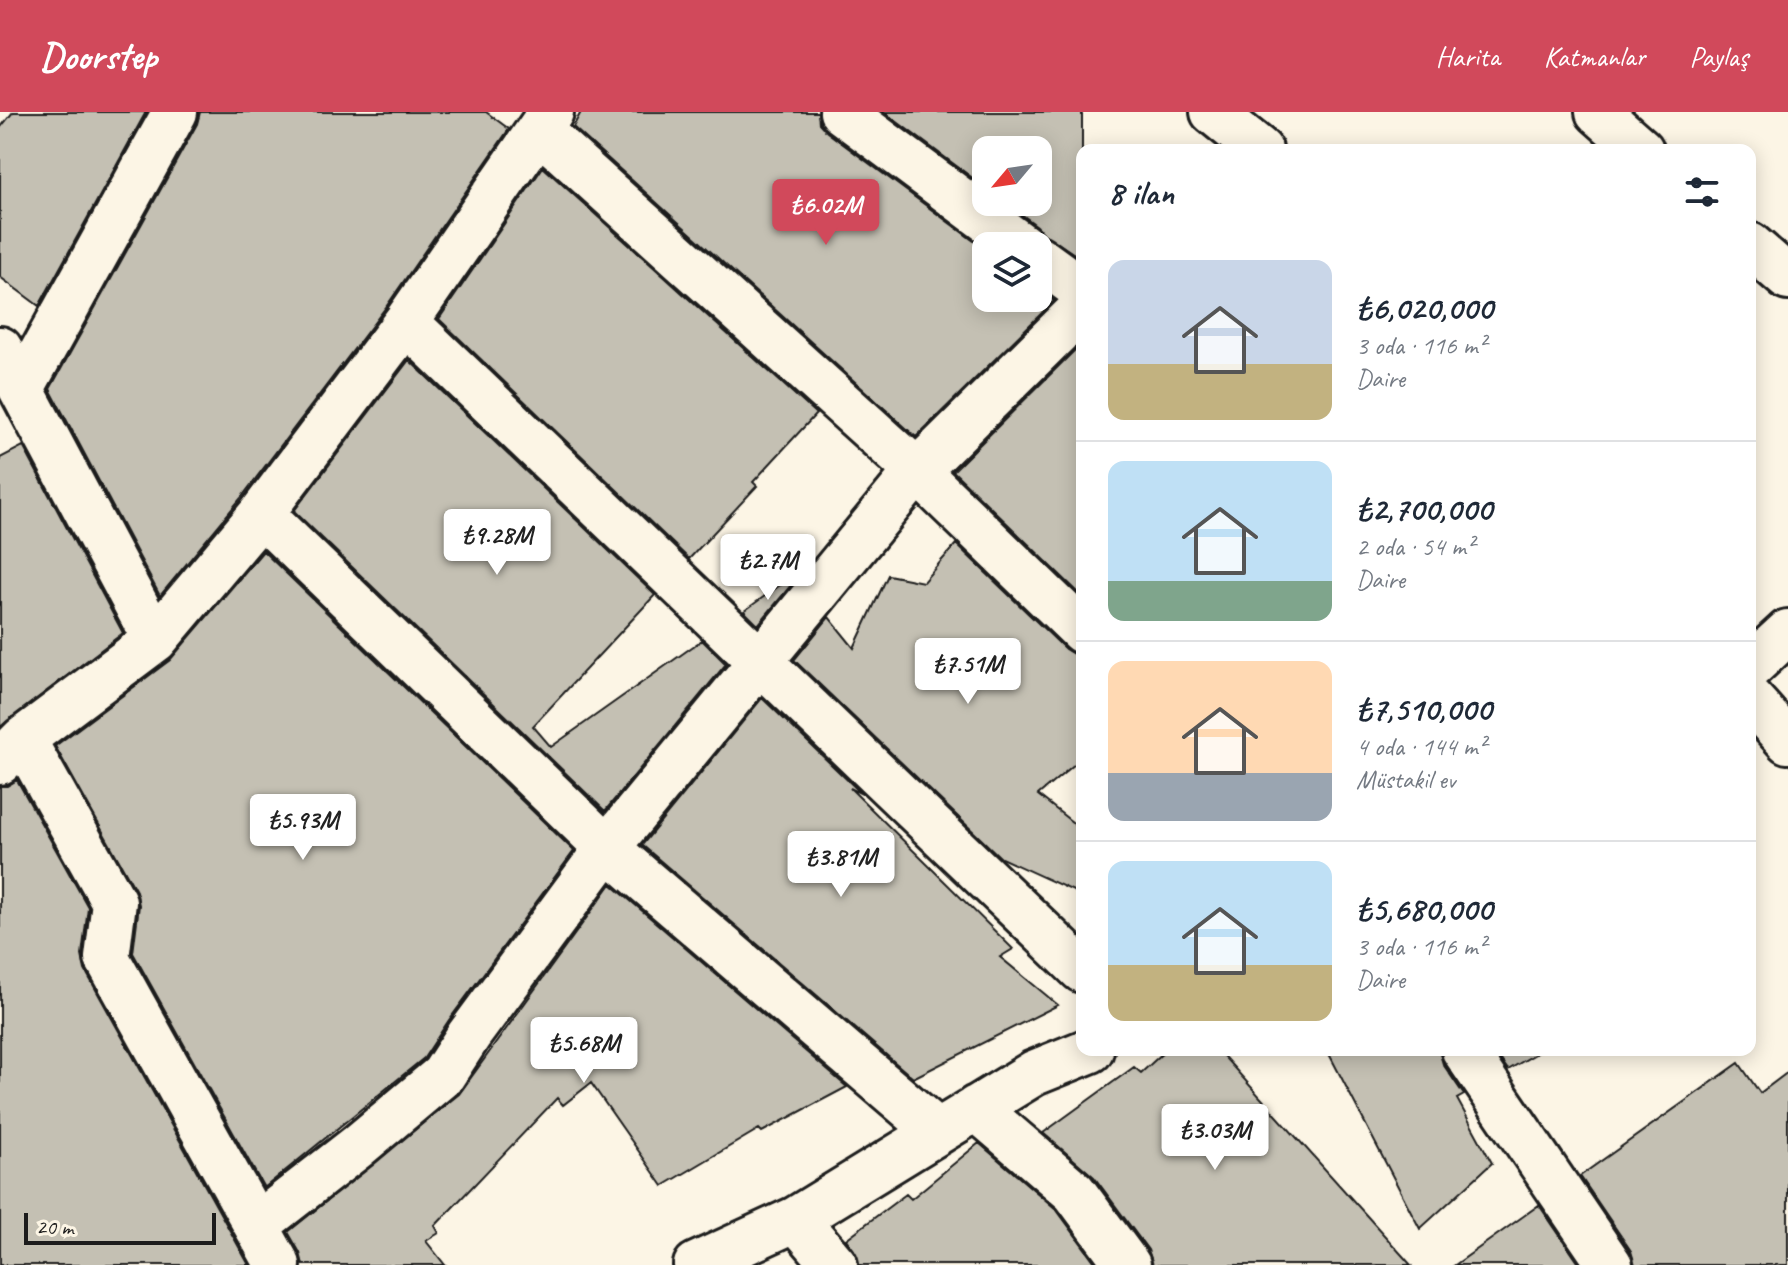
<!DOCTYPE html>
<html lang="tr">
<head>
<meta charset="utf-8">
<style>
  :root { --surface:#fff; --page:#f2f2f3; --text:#1f2937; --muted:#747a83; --line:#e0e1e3; --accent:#d1495b }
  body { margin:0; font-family:Caveat,sans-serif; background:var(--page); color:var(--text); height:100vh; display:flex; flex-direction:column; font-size:30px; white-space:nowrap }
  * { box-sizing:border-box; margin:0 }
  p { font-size:26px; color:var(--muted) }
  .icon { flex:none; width:44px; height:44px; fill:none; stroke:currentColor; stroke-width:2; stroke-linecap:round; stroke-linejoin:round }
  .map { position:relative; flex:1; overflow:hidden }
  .drawer { position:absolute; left:1076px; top:32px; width:680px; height:912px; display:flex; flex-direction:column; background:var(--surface); border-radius:16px; box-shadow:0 4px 20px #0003 }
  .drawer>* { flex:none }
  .needle { width:52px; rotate:241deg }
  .fabs { position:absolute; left:972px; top:24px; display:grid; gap:16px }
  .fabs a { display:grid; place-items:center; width:80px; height:80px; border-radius:16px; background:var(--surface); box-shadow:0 4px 20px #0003; font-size:40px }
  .scale { position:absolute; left:24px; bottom:20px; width:192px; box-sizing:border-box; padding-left:8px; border:4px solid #1c1c1c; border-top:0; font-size:22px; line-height:28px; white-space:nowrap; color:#1c1c1c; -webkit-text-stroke:6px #fcf5e5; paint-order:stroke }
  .price { position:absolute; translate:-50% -68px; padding:0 18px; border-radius:8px; background:#fff; color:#222; font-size:26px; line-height:52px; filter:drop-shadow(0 2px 4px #0008) }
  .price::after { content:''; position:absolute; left:50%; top:48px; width:24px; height:18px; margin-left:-12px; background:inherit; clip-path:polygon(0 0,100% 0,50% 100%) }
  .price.active { background:var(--accent); color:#fff }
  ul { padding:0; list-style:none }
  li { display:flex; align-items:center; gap:24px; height:200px; padding:0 32px }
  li+li { border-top:2px solid var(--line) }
  li span { display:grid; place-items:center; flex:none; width:224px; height:160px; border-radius:16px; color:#555 }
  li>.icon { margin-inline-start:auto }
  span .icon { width:96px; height:96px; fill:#fffc; stroke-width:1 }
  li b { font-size:34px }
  h2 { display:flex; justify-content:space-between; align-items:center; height:96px; padding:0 32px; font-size:34px }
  header { display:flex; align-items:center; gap:48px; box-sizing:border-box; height:112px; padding:0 40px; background:var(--accent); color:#fff }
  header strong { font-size:38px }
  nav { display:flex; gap:44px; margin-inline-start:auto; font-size:28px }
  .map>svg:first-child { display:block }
</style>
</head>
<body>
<header>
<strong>Doorstep</strong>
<nav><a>Harita</a><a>Katmanlar</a><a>Paylaş</a></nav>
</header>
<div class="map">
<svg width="1788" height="1153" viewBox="0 0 1788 1153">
  <rect width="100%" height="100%" fill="#fcf5e5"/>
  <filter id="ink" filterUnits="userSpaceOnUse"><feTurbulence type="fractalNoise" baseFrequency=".0125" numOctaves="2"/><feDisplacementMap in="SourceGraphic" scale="16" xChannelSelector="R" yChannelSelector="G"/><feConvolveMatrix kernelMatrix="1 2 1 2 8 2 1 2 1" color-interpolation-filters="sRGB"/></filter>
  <g filter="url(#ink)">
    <!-- building -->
    <path fill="#c4c0b3" stroke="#1c1c1c" stroke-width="2" d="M 13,0 L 146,0 L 39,194 L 0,165 L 0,16 Z
      M 200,0 L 486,0 L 509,17 L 386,195 L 241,386 L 160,484 L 50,277 L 197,12 Z
      M 581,0 L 818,0 L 819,11 L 827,20 L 986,138 L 986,186 L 1038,186 L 1038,177 L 1054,189 L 916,325 L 573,15 Z
      M 884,0 L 1082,0 L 1082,147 L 1044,122 L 1037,114 L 1005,90 L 1038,90 L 1038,38 L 986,38 L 986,76 Z
      M 543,55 L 816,302 L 753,370 L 757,374 L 689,447 L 439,207 Z
      M 1082,231 L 1082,484 L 953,359 Z
      M 409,248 L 655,483 L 533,614 L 551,635 L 702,528 L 726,552 L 605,699 L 294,399 Z
      M 23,334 L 123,521 L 0,615 L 0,346 Z
      M 956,432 L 1065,537 L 1075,543 L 1082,543 L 1082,646 L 1038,683 L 1082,718 L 1082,783 L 1001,746 L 794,548 L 829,505 L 854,536 L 888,463 L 923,470 Z
      M 263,439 L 574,739 L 449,908 L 424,946 L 264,1076 L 133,841 L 139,793 L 136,779 L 55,634 L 170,548 Z
      M 794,463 L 797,466 L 758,513 L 744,499 Z
      M 762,586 L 862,682 L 850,676 L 1013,837 L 1000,845 L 1058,893 L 913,966 L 642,733 Z
      M 17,668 L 88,795 L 82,843 L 85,858 L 249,1153 L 0,1153 L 0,674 L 7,674 Z
      M 611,772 L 847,975 L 762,1020 L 759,1017 L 663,1074 L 591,971 L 563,993 L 557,986 L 435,1114 L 439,1121 L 426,1129 L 445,1153 L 303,1153 L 300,1141 L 288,1120 L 459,982 Z
      M 1166,938 L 1218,938 L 1411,1153 L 1153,1153 L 1148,1138 L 1094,1065 L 1043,1021 L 1134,955 L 1141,961 Z
      M 1327,938 L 1439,938 L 1443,952 L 1464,983 L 1457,987 L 1492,1051 L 1420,1117 Z
      M 1494,938 L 1542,938 L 1508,958 Z
      M 1739,951 L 1760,981 L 1788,960 L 1788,1153 L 1635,1153 L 1631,1139 L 1580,1064 Z
      M 979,1031 L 1056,1097 L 1097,1153 L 859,1153 L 854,1138 L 846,1127 L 906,1082 L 911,1087 Z
      M 1539,1093 L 1580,1153 L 1455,1153 Z"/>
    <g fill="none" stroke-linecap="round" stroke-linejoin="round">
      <defs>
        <path id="minor" d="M 842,0 L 1022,134
          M 1213,0 L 1260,38
          M 1598,0 L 1641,38
          M 539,18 L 917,359 L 1082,519
          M 1750,133 L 1788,166
          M 1038,146 L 1082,178
          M 406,210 L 1082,858
          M 0,237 L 155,528
          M 22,276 L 175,0
          M 261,402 L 607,736 L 938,1020
          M 1750,555 L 1788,520
          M 1750,587 L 1788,629
          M 23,627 L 114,790 L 107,846 L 278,1153
          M 0,650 L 23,627 L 155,528 L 261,402 L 406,210 L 551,0
          M 1464,938 L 1610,1153
          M 976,996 L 1074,1080 L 1128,1153
          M 796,1107 L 835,1153
          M 257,1113 L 357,1035 L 443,963 L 469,923 L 607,736 L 917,359 L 1082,196
          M 696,1153 L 796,1107 L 1034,961 L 1091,938"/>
      </defs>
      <!-- minor casing -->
      <use href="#minor" stroke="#1c1c1c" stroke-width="50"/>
      <!-- minor -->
      <use href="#minor" stroke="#fcf5e5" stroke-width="44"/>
    </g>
  </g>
</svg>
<div class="fabs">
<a><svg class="needle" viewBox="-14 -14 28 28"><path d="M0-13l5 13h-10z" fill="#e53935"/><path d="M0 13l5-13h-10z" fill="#747a83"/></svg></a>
<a><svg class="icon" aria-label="layers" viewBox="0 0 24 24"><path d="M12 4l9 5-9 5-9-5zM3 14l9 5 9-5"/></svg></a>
</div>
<div class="scale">20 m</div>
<b class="price active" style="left:826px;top:135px">₺6.02M</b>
<b class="price" style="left:497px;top:465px">₺9.28M</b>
<b class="price" style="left:768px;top:490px">₺2.7M</b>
<b class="price" style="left:968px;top:594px">₺7.51M</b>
<b class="price" style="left:303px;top:750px">₺5.93M</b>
<b class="price" style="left:841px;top:787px">₺3.81M</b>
<b class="price" style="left:584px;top:973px">₺5.68M</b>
<b class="price" style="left:1215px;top:1060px">₺3.03M</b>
<section class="drawer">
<h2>8 ilan<svg class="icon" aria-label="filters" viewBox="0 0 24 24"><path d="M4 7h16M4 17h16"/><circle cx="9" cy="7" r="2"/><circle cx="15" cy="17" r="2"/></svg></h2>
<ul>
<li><span style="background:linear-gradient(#c9d6e8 65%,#c2b280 0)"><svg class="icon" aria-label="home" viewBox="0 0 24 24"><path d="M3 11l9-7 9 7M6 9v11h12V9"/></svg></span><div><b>₺6,020,000</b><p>3 oda · 116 m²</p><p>Daire</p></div></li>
<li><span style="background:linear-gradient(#bfe0f5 75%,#7fa58c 0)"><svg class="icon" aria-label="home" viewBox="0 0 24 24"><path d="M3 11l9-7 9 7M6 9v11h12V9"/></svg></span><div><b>₺2,700,000</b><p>2 oda · 54 m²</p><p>Daire</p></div></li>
<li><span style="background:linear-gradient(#ffd9b3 70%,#9aa5b1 0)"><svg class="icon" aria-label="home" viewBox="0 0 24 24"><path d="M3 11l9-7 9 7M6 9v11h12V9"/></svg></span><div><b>₺7,510,000</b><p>4 oda · 144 m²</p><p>Müstakil ev</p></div></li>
<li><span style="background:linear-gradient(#bfe0f5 65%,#c2b280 0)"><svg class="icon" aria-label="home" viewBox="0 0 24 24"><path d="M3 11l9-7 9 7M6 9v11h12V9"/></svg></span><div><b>₺5,680,000</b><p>3 oda · 116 m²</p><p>Daire</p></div></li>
</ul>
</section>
</div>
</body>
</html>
